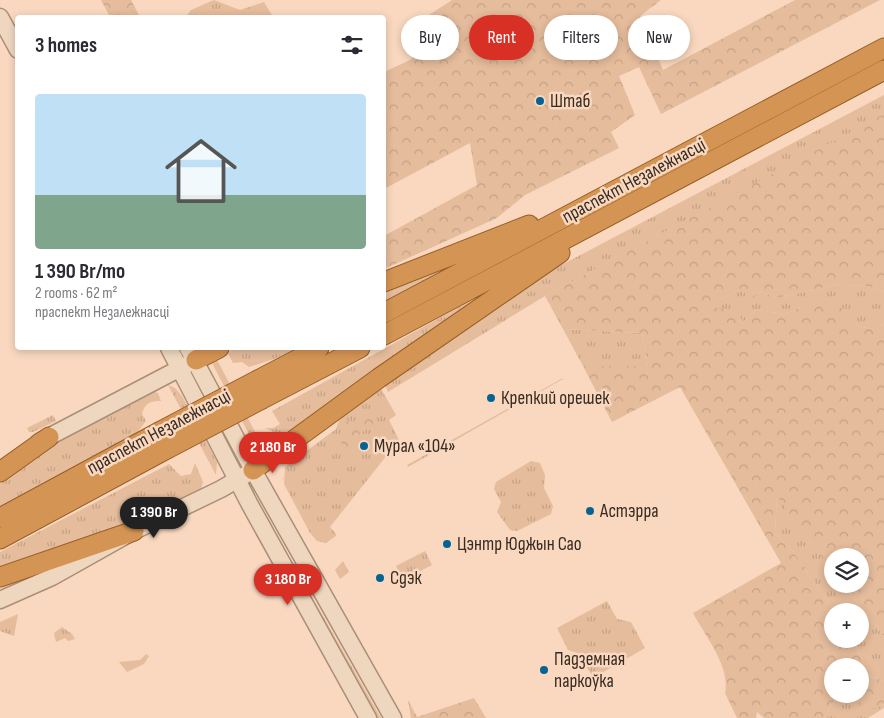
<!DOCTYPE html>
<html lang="en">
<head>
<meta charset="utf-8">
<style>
  :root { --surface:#fff; --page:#f7f7f7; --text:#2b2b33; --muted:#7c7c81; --accent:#d93025 }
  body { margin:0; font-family:"Sofia Sans Condensed",sans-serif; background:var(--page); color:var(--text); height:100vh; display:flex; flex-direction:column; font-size:19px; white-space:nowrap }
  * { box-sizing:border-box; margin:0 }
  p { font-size:16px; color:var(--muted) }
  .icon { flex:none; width:28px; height:28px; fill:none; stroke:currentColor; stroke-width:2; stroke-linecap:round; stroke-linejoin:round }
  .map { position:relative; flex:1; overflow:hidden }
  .sheet { position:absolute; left:15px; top:15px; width:371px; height:335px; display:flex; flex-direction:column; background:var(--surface); border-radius:5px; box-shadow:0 2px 8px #0003 }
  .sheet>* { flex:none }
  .top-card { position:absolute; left:401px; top:15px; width:408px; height:45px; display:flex; gap:10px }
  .tools { position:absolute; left:824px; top:548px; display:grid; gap:10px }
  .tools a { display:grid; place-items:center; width:45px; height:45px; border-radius:50%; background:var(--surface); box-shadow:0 2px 8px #0003; font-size:25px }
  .price { position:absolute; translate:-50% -42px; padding:0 11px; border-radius:18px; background:var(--accent); color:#fff; font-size:16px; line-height:32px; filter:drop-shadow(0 1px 2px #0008) }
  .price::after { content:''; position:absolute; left:50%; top:30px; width:15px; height:11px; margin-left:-8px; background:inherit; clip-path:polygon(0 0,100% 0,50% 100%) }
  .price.selected { background:#222; color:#fff }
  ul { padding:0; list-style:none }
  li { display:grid; align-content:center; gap:10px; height:265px; padding:0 20px }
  li span { display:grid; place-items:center; height:155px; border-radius:5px; color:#555 }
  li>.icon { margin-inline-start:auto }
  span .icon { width:90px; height:90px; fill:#fffc; stroke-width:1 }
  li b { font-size:21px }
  h2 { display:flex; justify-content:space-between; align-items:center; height:60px; padding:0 20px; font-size:21px }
  .chip { padding:0 18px; border-radius:22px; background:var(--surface); box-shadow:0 2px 8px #0003; font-size:18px; line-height:45px }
  .chip.selected { background:var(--accent); color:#fff }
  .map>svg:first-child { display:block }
</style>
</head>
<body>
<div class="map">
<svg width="884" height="718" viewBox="0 0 884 718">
  <defs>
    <pattern id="grass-tufts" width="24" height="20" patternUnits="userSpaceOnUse" patternTransform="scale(1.25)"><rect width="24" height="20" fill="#e5bc9c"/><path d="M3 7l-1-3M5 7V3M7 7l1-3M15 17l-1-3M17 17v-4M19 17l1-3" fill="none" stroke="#c5a286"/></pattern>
    <pattern id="forest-crowns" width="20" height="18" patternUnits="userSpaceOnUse" patternTransform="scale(1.25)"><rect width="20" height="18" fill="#e5bc9c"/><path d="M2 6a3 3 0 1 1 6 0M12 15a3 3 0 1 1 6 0" fill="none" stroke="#c5a286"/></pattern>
  </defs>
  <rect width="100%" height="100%" fill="#f9d8bf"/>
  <!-- grass -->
  <path fill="url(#grass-tufts)" d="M 214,0 L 240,10 L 264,2 L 273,17 L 186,17 L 191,10 Z
    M 884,95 L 884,115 L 545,296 L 388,392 L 385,385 L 533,280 Z
    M 476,257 L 384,304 L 384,293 Z
    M 513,277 L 285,437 L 265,428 L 273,428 L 280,424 L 272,411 Z
    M 839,284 L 872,287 L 884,292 L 884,323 L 875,330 L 851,324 L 819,300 L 785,314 L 756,310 L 743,322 L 710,307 L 724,297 L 739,290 L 753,297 L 761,292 L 777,298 Z
    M 563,329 L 642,333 L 648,366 L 583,366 Z
    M 239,348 L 297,348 L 274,359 L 249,367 L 242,362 L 233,363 L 227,352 Z
    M 214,354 L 263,447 L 253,442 L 211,361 Z
    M 563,378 L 563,379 L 408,467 L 407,465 Z
    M 168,385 L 175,388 L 182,396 L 217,462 L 216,475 Z
    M 380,387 L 396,415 L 389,420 L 399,440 L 330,527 L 336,534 L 336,536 L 326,543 L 317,541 L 310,533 L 284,484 L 285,467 L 336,429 L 342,412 Z
    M 151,391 L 158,393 L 161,401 C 150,401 145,403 142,414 L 146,421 L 136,434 L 0,506 L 0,478 L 43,447 Z
    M 53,415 L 56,421 L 33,432 L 29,432 L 27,428 Z
    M 531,461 L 540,463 L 545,475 L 544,488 L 553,506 L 551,514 L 517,531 L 510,530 L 497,512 L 501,502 L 494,489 L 496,482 Z
    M 195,463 L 203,482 L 201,489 L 143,519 L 0,570 L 0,552 L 169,464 L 181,476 L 191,474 Z
    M 777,495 L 832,572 L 832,584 L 842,584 L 884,636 L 884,681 L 869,676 L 853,639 L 860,639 L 860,611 L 834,611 L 793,551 L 775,533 Z
    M 273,528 L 381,718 L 376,718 L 270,530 Z
    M 425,551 L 432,565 L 403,580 L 396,566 Z
    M 343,561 L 349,572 L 340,579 L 335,570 Z
    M 607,601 L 617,619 L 631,622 L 645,648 L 593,678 L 580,654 L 568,650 L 557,628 Z
    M 18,614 L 14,636 L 0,631 L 0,622 Z
    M 62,627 L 72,634 L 75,639 L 68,641 L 65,638 L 56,642 L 54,633 Z
    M 146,654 L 149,656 L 144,664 L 127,672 L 119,662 L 140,660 Z
    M 860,689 L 876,708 L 884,704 L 884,708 L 868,718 L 824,718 L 838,694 L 860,694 Z"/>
  <!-- forest -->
  <path fill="url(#forest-crowns)" d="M 101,0 L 131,0 L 140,17 L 110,17 Z
    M 452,0 L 661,0 L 640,16 L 663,70 L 795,0 L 880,0 L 661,114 L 639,67 L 619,76 L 635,115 L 611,132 L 619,148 L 525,195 L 497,218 L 384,269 L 384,236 L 477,185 L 470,143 L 384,189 L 384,72 L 412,59 L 415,24 Z
    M 884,114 L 884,292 L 872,287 L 839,284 L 777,298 L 761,292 L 753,298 L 739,290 L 724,297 L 711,307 L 737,311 L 743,322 L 756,310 L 785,314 L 818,300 L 845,309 L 851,324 L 875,330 L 884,323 L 884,636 L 842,584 L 860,584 L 860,556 L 832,556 L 832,572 L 777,496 L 775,533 L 793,551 L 834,611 L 832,639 L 853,639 L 869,676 L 884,681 L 884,704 L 876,708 L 858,709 L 861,689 L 860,666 L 832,666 L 832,694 L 838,694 L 824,718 L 764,718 L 757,712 L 756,718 L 737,718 L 725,693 C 731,667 705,636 693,613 L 781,563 L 680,387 L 612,422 L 583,366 L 648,366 L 642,333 L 563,329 L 545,296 Z
    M 369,410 L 375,418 L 372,426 L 360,433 L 357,447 L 351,457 C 339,446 336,433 347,421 L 355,423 Z
    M 474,698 L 486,718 L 411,718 L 408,700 L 417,717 Z"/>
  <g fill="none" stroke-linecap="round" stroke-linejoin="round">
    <defs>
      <path id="secondary" d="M 0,17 L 18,50
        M 169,348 L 249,503 L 368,718
        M 188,348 L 253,470 L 393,718
        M 39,442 L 190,363
        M 0,600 L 52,577 L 134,531 L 221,489 L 245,475"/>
      <path id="trunk" d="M 384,282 L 529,225
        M 384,313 L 884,48
        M 384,335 L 884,70
        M 196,360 L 219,348
        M 254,382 L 319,348
        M 262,399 L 360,348
        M 253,470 L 379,378 L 560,253
        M 0,472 L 49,437
        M 0,518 L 159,432
        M 0,539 L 165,450
        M 0,577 L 134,531"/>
    </defs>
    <!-- secondary casing -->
    <use href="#secondary" stroke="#ab8e76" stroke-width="19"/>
    <!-- trunk casing -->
    <use href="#trunk" stroke="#965e27" stroke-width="21"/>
    <!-- secondary -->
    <use href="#secondary" stroke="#efd7bf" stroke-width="16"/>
    <!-- trunk -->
    <use href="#trunk" stroke="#d49454" stroke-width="19"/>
    <defs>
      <path id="trunk-bridge" d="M 159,432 L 254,382
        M 165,450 L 262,399"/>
    </defs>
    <!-- trunk-bridge casing -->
    <use href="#trunk-bridge" stroke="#965e27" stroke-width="21" stroke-linecap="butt"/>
    <!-- trunk-bridge -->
    <use href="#trunk-bridge" stroke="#d49454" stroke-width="19"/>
  </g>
  <!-- markers -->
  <g fill="#046393" stroke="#f9d8bf" stroke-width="2">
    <circle cx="540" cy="101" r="5"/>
    <circle cx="491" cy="398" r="5"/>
    <circle cx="364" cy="446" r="5"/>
    <circle cx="590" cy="511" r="5"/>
    <circle cx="447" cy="544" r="5"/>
    <circle cx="380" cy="578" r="5"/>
    <circle cx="544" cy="670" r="5"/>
  </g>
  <g text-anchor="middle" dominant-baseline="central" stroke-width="5" stroke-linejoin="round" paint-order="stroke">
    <!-- poi labels -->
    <g font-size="19" fill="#382b22" stroke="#f9d8bf" text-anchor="start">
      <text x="550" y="101">Штаб</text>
      <text x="501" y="398">Крепкий орешек</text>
      <text x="374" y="446">Мурал «104»</text>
      <text x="600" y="511">Астэрра</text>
      <text x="457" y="544">Цэнтр Юджын Сао</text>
      <text x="390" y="578">Сдэк</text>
      <text x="554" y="659">Падземная<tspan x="554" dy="22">паркоўка</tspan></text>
    </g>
    <!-- street labels -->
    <g font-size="19" fill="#382b22" stroke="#f9d8bf">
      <text transform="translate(634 181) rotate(-28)">праспект Незалежнасці</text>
      <text transform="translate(159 432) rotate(-28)">праспект Незалежнасці</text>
    </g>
  </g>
</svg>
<div class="tools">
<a><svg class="icon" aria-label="layers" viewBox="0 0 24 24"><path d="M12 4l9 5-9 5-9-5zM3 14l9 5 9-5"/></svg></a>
<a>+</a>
<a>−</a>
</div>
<b class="price" style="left:273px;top:474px">2 180 Br</b>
<b class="price selected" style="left:154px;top:539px">1 390 Br</b>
<b class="price" style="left:288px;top:606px">3 180 Br</b>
<div class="top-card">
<a class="chip">Buy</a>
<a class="chip selected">Rent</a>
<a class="chip">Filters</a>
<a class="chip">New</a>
</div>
<section class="sheet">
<h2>3 homes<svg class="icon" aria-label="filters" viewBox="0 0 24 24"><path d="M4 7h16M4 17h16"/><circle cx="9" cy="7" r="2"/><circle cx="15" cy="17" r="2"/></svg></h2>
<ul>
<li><span style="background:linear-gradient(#bfe0f5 65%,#7fa58c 0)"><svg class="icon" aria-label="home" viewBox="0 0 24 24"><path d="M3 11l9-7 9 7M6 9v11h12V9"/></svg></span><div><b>1 390 Br/mo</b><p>2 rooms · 62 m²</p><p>праспект Незалежнасці</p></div></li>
</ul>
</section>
</div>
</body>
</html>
